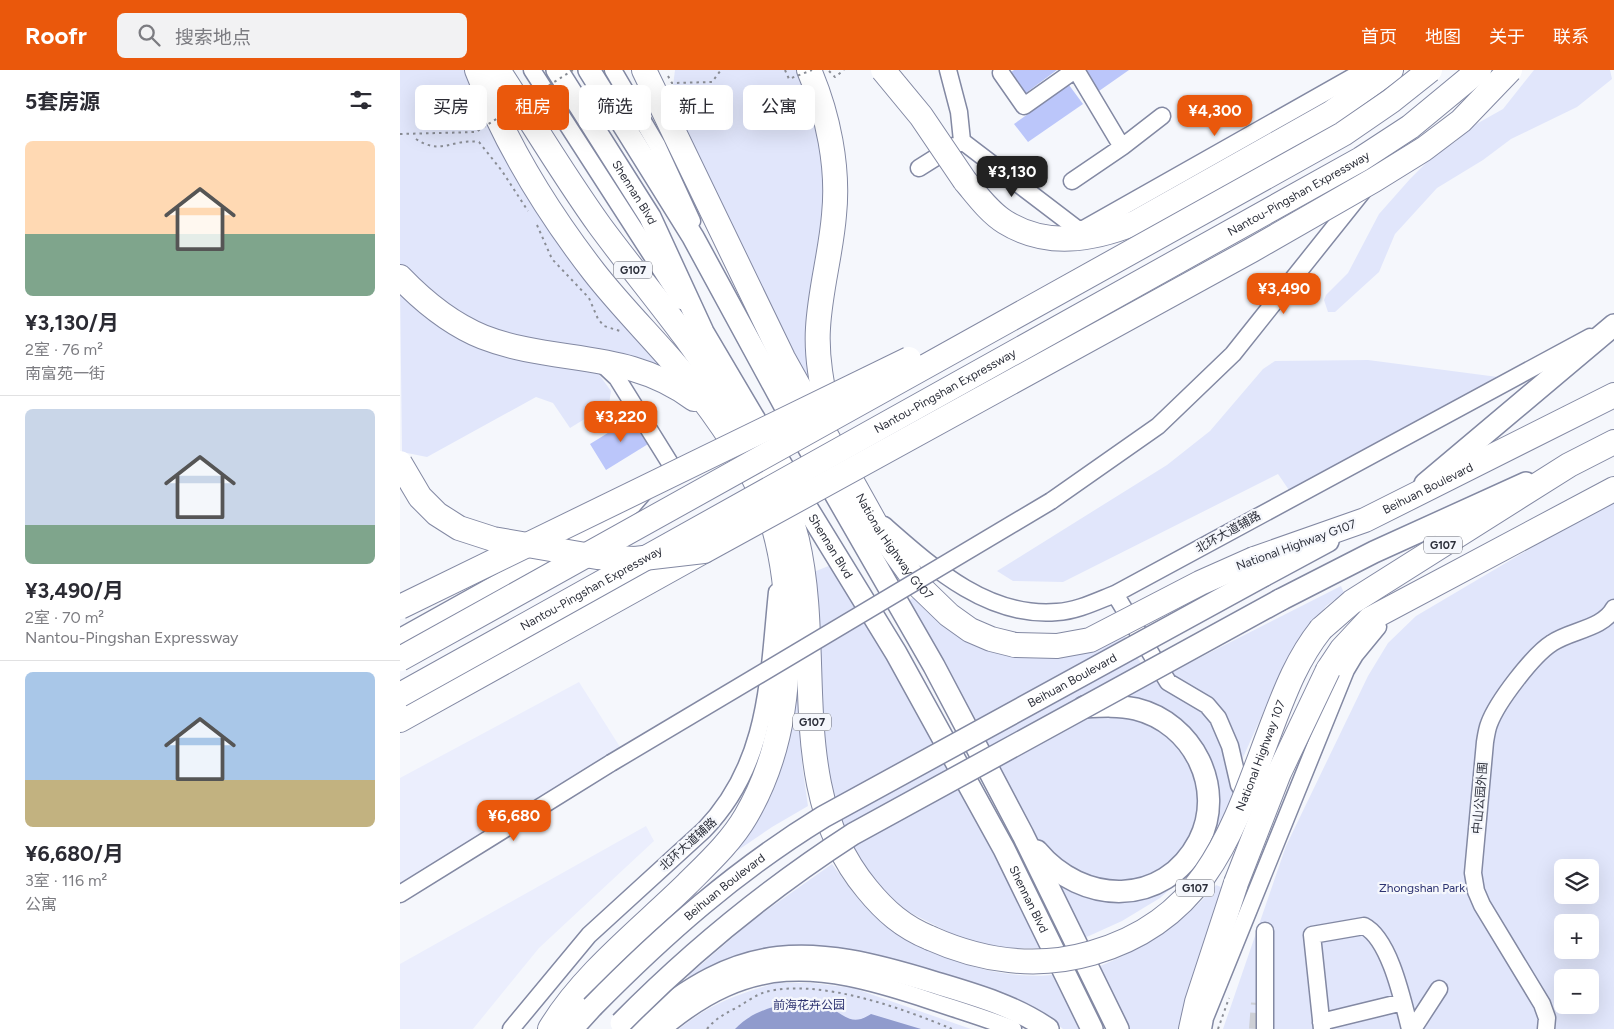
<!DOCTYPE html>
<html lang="zh">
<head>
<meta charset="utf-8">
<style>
  :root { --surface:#fff; --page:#f2f2f3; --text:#2b2b33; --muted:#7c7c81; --line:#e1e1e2; --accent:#ea580c }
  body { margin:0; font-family:Figtree,"Noto Sans SC",sans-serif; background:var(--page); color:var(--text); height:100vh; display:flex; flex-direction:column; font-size:19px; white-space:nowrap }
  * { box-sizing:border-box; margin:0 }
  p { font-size:16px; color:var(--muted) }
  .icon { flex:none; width:28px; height:28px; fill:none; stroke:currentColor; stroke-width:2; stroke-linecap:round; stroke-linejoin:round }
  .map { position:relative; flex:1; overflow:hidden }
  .panel { display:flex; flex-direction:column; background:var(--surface); width:400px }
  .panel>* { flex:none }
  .banner { position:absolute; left:15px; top:15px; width:475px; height:45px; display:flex; gap:10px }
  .tools { position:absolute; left:1154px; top:789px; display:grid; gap:10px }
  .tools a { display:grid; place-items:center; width:45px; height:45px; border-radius:8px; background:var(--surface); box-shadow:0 5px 20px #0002; font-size:25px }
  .price { position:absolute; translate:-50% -42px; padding:0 11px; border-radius:10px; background:var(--accent); color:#fff; font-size:16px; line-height:32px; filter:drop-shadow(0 1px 2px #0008) }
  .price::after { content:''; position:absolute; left:50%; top:30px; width:15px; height:11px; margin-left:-8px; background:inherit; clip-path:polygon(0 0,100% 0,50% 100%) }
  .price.current { background:#222; color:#fff }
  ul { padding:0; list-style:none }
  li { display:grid; align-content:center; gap:10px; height:265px; padding:0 25px }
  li+li { border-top:1px solid var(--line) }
  li span { display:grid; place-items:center; height:155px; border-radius:8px; color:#555 }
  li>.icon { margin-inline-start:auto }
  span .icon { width:90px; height:90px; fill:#fffc; stroke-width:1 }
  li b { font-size:21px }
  h2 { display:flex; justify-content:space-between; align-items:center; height:60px; padding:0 25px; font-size:21px }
  .tag { padding:0 18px; border-radius:8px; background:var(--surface); box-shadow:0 5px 20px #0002; font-size:18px; line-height:45px }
  .tag.current { background:var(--accent); color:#fff }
  header { display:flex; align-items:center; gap:30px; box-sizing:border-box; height:70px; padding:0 25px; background:var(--accent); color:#fff }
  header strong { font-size:24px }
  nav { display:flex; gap:28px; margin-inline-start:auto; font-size:18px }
  .search { width:350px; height:45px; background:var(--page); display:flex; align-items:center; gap:12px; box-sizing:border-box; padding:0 18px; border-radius:8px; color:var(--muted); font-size:19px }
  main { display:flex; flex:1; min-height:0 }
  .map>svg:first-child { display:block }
</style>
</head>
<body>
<header>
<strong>Roofr</strong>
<div class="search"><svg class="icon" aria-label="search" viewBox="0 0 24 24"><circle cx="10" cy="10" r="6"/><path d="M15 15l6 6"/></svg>搜索地点</div>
<nav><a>首页</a><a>地图</a><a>关于</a><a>联系</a></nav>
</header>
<main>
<section class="panel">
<h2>5套房源<svg class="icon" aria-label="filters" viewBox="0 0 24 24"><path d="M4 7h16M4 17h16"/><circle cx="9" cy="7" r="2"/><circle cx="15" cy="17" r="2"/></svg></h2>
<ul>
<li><span style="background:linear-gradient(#ffd9b3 60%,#7fa58c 0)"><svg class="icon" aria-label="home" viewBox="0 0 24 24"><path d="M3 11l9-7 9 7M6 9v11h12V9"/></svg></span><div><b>¥3,130/月</b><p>2室 · 76 m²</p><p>南富苑一街</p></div></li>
<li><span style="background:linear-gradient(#c9d6e8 75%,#7fa58c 0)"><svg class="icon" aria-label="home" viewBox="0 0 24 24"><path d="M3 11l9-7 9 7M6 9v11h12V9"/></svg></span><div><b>¥3,490/月</b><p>2室 · 70 m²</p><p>Nantou-Pingshan Expressway</p></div></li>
<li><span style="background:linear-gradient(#a9c7e8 70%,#c2b280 0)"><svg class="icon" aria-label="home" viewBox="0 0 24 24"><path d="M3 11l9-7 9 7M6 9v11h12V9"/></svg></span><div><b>¥6,680/月</b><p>3室 · 116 m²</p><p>公寓</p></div></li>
</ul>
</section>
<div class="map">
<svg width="1214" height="959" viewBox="0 0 1214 959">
  <rect width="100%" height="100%" fill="#f5f7fc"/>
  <!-- built -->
  <path fill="#ebeefd" d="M 179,612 L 220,677 L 178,705 L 176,724 L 0,834 L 0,708 Z
    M 246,756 L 254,771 L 139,878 L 73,959 L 0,959 L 0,894 Z"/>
  <!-- green -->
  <path fill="#e1e6fb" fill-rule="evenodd" d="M 0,0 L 68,0 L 279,311 L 115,267 L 71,252 L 0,198 Z
    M 275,0 L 397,0 L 420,66 L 426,123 L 411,309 L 407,307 L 341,179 L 271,32 Z
    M 1134,0 L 1210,0 L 1212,9 L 1177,37 L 1111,69 L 1083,90 L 1037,118 L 995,164 L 979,202 L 935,242 L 928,242 L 924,230 L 926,225 L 948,203 L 979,144 L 1010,109 L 1035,84 L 1055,72 L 1071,57 L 1103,39 Z
    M 0,216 L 16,233 L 195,299 L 211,321 L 209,334 L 170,358 L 153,333 L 136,327 L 27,387 L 2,382 Z
    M 968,290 L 1113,309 L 893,426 L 878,404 L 663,512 L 613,511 L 597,501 L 767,395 L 810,361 L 863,299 L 875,291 Z
    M 1214,429 L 1214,959 L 823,959 L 886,776 L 968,606 L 988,573 L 1016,546 ZM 1162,798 L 1190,798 L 1190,825 L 1162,825 ZM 1162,852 L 1190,852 L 1190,880 L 1162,880 ZM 1162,908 L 1190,908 L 1190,935 L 1162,935 Z
    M 431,495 L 491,591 L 649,878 L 606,878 L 560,868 L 507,841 L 473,812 L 437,752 L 422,672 L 411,503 Z
    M 941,516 L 944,523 L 926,536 L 879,607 L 841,692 L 824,753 L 792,800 L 760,828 L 722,851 L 680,870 L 656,817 L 638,770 L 619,739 L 507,532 L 517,525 L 596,580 L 722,561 L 752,612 Z
    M 399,623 L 402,694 L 408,736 L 372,757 L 325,789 L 390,629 Z
    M 432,794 C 442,807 452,822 463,834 C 507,881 596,914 660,904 L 683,959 L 663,959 L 649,947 L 602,928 L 458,881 L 413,877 L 291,910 L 288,906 L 353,850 Z
    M 816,815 L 828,820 L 785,959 L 728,959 L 698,897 C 745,878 783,853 816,815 Z
    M 376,913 L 412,913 L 453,918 L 571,959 L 279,959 C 310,934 338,924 376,913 Z"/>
  <!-- water -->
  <path fill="#909bcd" d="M 409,931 C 415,933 422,935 428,937 C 446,945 451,957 471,944 L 521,959 L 335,959 C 355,938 382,934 409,931 Z"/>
  <!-- building -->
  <path fill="#bbc6fa" d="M 614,0 L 657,0 L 623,25 L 608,4 Z
    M 686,0 L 729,0 L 699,21 Z
    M 669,15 L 683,34 L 628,72 L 614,54 Z
    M 237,345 L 253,371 L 206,400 L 190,374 Z"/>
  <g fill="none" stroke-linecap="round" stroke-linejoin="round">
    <!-- minor-tunnel -->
    <path stroke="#cdcfd5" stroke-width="16" stroke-dasharray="16 8" stroke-linecap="butt" d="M 857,959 L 859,933"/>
    <defs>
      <path id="minor" d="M 132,0 L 281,231
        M 213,0 L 257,75 L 292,151
        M 548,0 L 559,42 L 562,71 L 680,161 L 965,0
        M 601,3 L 624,36 L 675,0
        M 722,77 L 762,46
        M 519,98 L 554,76
        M 672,111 L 722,77 L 676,0
        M 201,293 L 217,308 L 273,398
        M 651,431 L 758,356 L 833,284 L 963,121
        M 484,455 C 533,498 588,548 657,542 C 677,541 697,531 715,524 L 1190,267
        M 715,524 L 768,612 L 807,635 L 818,648 L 830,676 L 839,715 L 842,720 L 854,727
        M 0,567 L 221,444 L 233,435 L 245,421
        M 0,824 L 211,693
        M 865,861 L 865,959
        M 921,952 L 1003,932
        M 111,959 L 189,865 L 304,760 C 369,693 368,609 377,522
        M 263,959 C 351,885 417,894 519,927 C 551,938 583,947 613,959
        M 803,959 L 805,948 L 946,600 L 955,585 L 978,557
        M 922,959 L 912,865 L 964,856 C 990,869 1003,932 1010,959
        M 1013,959 L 1039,919
        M 1146,959 L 1147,948 L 1142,934 L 1082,835 L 1076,821 L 1073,803 L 1085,672 C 1086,666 1087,659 1089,654 C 1097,632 1133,585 1152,573 C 1171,560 1203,559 1214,538"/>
      <g id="major">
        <path id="s1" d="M 157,0 L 250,147 L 303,262 L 404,433 L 496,583 L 604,779 L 692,959"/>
        <path d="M 189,0 L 293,167 L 387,340 L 534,596 L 623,765 L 718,959"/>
        <path d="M 1025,414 L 1214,255"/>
        <path d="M 863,506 L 928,471"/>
        <path d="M 880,530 L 974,482 L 1126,413"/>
        <path d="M 637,781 C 682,835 764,838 799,771 C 826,718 793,653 736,639 C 719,635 702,636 684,637"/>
        <path d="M 172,959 L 192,937"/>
        <path d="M 239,959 C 342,869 409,874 533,912 C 573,924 613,935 648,959"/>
      </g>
      <g id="highway">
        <path d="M 77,0 C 105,73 146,140 194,202 C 222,238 255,270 284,305 C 317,346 356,401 372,451 C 385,494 389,542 387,587 C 386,642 374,698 346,746 C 331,772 308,793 287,814 C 241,859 183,904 150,959"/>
        <path d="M 98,0 C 132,52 164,106 200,156 C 228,194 258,230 286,268 C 308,298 327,329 346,361 C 368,396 387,430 397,470 C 424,586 385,721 467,819 C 485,841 503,857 530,868"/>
        <path id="s2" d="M 244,0 L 383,288 L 479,460 L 519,516 L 549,545 L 570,560 L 591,569 L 615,575"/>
        <path d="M 409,0 C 428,44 439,97 434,145 C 431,183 420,220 418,258 C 416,289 423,320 429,349"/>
        <path d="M 565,111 C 577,125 589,142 605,152 C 647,178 692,170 735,153 L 931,43 L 991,0"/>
        <path d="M 0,207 C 24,232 51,254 83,267 C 155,295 227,279 294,329"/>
        <path id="s3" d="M 854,489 L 965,450 L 1214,325"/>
        <path d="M 921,559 L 952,532 L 1169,395 L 1214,372"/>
        <path d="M 928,600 L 942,579 L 970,549 L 1214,419"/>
        <path d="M 0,650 L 304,481"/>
        <path d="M 791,959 L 797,932 L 836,813"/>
      </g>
    </defs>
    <!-- minor casing -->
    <use href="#minor" stroke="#8389a3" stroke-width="19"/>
    <!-- major casing -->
    <use href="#major" stroke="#8389a3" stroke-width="24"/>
    <!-- highway casing -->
    <use href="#highway" stroke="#8389a3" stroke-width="26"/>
    <!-- path -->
    <path stroke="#8a8d95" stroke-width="2" stroke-dasharray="2.5 4" stroke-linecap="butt" d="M 429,1 L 435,7 L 444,0
      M 268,6 L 272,13 L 312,12 L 321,0
      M 16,69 C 41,86 53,68 79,72 L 102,101 L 128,141
      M 137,155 L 152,189 L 189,228 L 198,249 L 204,256 L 220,261
      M 307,959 C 316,948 326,943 338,937 C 346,932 356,925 365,922 C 419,908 502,938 552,959
      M 818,959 L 829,928"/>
    <!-- minor -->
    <use href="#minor" stroke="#fff" stroke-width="16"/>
    <!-- major -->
    <use href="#major" stroke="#fff" stroke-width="21"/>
    <!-- highway -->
    <use href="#highway" stroke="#fff" stroke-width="24"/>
    <defs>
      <path id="minor-bridge" d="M 211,693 L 651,431"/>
      <g id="major-bridge">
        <path id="s4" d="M 192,937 C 264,864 335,801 423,747 L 863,506"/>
        <path d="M 221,953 C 292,881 368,819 453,764 L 880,530"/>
      </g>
      <g id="highway-bridge">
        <path d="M 483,0 L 521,46 L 565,111"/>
        <path d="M 0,393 L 20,427 L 37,444 L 59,458 L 93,469 L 197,487 L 235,489 L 304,481 L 852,180 L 974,110 L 1024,79 L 1061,51 L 1110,0"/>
        <path d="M 0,537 L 509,289"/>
        <path d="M 615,575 L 657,576 L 690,570 L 800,513 L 854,489"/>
        <path d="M 0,589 L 943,64 L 991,31 L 1030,0"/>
        <path id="s5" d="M 0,625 L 961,89 L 1010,57 L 1079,0"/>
        <path d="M 836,813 L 879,703 L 928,600"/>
        <path id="s6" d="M 530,868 C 581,891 637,899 692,883 C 810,849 834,755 873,653 C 886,619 898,588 921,559"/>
      </g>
    </defs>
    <!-- minor-bridge casing -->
    <use href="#minor-bridge" stroke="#8389a3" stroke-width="19" stroke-linecap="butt"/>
    <!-- major-bridge casing -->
    <use href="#major-bridge" stroke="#8389a3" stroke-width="24" stroke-linecap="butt"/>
    <!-- highway-bridge casing -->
    <use href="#highway-bridge" stroke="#8389a3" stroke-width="26" stroke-linecap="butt"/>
    <!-- path-bridge -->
    <path stroke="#8a8d95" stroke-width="2" stroke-dasharray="2.5 4" stroke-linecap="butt" d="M 385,0 L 389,9 L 412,0
      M 0,64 L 76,62 L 173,0"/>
    <!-- minor-bridge -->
    <use href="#minor-bridge" stroke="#fff" stroke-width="16"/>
    <!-- major-bridge -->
    <use href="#major-bridge" stroke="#fff" stroke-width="21"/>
    <!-- highway-bridge -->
    <use href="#highway-bridge" stroke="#fff" stroke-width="24"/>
  </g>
  <g text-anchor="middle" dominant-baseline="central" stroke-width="4.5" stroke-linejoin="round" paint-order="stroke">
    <!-- shield labels -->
    <g fill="#f5f7fc" stroke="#686b74" stroke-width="1">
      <rect x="214" y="191.5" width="38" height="17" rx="4"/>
      <rect x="1024" y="466.5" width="38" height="17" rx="4"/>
      <rect x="393" y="643.5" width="38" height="17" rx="4"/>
      <rect x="776" y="809.5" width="38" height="17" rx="4"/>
    </g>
    <g font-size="11" font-weight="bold" fill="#2c2f3a">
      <text x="233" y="200">G107</text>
      <text x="1043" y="475">G107</text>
      <text x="412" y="652">G107</text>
      <text x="795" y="818">G107</text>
    </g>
    <!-- street labels -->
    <g font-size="12" fill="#2c2f3a" stroke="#f5f7fc">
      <text stroke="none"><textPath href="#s1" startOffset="145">Shennan Blvd</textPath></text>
      <text stroke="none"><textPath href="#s5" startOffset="1029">Nantou-Pingshan Expressway</textPath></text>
      <text stroke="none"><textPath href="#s5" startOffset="624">Nantou-Pingshan Expressway</textPath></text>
      <text stroke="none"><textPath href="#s3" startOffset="188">Beihuan Boulevard</textPath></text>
      <text transform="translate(828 462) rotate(-29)">北环大道辅路</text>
      <text transform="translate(896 475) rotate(-20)">National Highway G107</text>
      <text stroke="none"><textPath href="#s1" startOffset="550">Shennan Blvd</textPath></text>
      <text stroke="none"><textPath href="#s2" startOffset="539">National Highway G107</textPath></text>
      <text stroke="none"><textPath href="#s5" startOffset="219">Nantou-Pingshan Expressway</textPath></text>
      <text stroke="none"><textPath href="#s4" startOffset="584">Beihuan Boulevard</textPath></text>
      <text stroke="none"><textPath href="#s6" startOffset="438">National Highway 107</textPath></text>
      <text transform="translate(1080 728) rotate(-85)">中山公园外围</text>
      <text transform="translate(288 774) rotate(-42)">北环大道辅路</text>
      <text stroke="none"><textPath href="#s4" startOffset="179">Beihuan Boulevard</textPath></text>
      <text stroke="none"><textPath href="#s1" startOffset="955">Shennan Blvd</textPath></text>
    </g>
    <!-- park labels -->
    <g font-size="12" fill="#2d3371" stroke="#f5f7fc">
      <text x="1022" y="818">Zhongshan Park</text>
      <text x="409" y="935">前海花卉公园</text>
    </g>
  </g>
</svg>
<div class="tools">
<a><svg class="icon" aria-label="layers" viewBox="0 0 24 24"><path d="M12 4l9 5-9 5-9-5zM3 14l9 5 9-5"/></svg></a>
<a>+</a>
<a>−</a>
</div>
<b class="price" style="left:815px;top:67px">¥4,300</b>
<b class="price current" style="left:612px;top:128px">¥3,130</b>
<b class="price" style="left:884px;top:245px">¥3,490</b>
<b class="price" style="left:221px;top:373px">¥3,220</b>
<b class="price" style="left:114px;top:772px">¥6,680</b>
<div class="banner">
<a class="tag">买房</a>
<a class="tag current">租房</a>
<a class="tag">筛选</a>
<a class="tag">新上</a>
<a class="tag">公寓</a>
</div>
</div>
</main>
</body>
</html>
